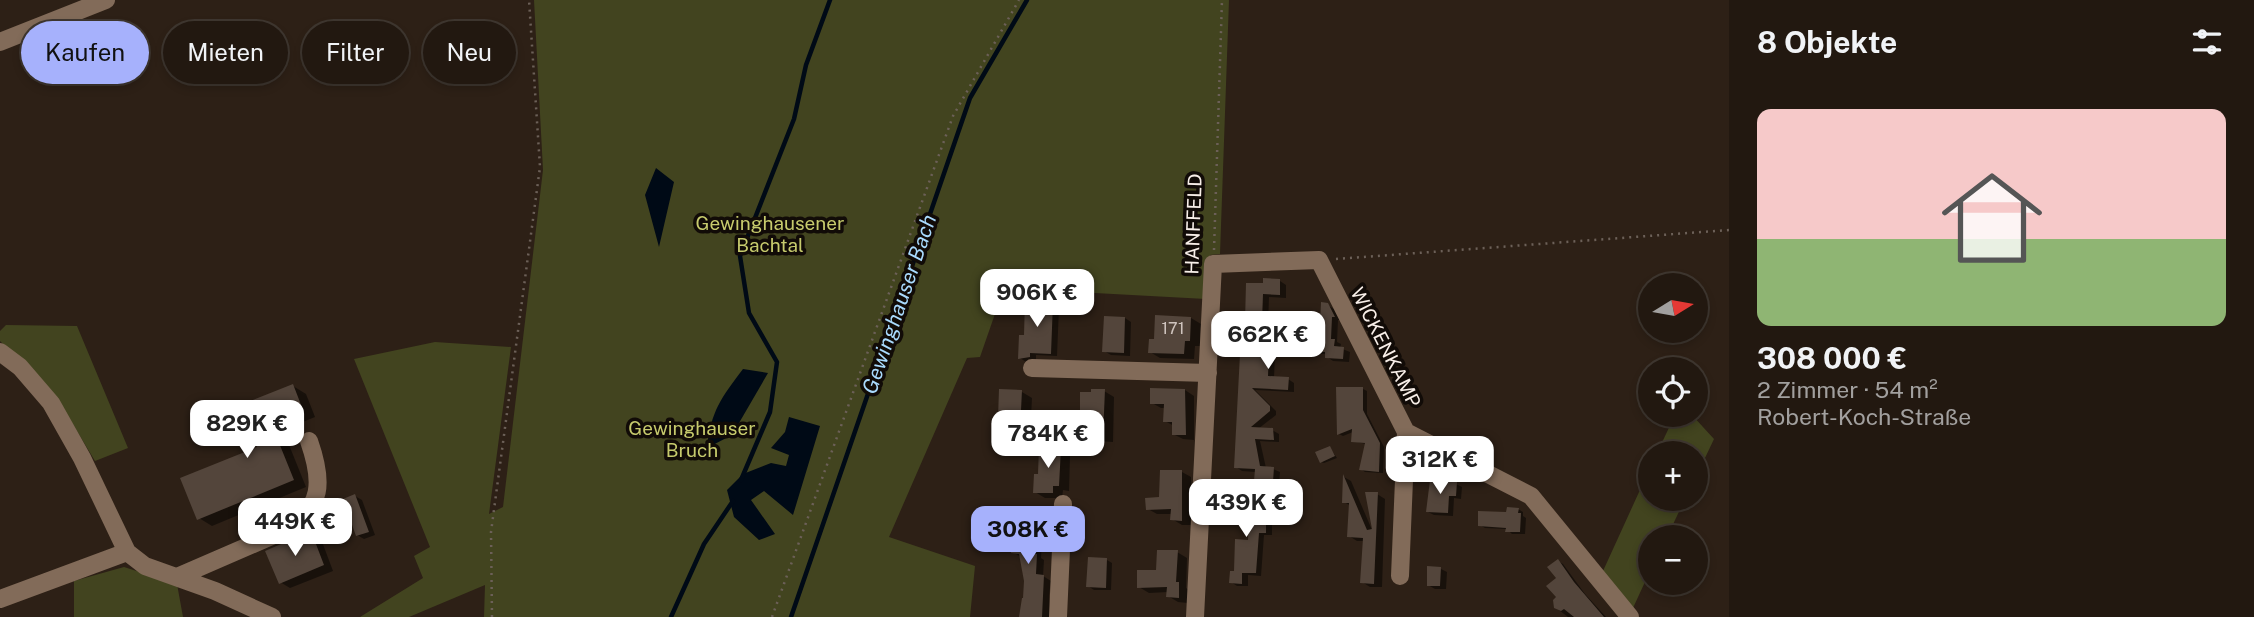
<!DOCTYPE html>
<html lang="de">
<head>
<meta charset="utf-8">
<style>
  :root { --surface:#221810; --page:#2e251e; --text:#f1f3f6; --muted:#a2a09f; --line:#3f3730; --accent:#a6b1fc }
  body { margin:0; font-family:"Public Sans",sans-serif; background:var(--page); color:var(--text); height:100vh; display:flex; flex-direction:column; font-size:26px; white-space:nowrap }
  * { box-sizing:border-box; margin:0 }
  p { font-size:23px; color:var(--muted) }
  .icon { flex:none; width:38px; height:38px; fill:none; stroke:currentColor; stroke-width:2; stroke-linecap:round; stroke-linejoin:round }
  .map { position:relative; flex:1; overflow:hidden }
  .panel { display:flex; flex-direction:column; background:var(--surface); width:525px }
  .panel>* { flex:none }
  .guide { position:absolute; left:21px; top:21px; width:665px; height:63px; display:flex; gap:14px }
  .needle { width:46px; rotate:79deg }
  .tools { position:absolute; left:1638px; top:273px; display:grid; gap:14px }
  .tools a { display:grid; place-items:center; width:70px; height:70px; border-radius:50%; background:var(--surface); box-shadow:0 4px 10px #0003,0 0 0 2px var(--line); font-size:35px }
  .price { position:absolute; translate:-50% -60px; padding:0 16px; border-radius:14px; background:#fff; color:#222; font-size:23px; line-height:46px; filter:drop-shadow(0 2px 4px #0008) }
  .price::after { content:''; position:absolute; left:50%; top:42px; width:21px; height:16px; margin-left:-10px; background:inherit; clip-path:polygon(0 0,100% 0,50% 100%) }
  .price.current { background:var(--accent); color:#111 }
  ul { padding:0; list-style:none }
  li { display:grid; align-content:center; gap:14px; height:371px; padding:0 28px }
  li span { display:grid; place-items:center; height:217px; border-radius:14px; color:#555 }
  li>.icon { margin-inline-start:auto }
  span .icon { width:126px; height:126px; fill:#fffc; stroke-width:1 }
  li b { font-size:30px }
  h2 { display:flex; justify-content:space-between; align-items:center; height:84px; padding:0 28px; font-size:30px }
  .pill { padding:0 24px; border-radius:32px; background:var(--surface); box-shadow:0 4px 10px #0003,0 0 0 2px var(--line); font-size:24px; line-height:63px }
  .pill.current { background:var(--accent); color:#111 }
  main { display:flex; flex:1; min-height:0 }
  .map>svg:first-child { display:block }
</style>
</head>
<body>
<main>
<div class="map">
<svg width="1729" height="617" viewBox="0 0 1729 617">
  <rect width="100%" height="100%" fill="#2d2016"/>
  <!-- green -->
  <path fill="#42441f" d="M 534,0 L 1229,0 L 1220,254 L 1210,255 L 1206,299 L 1004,288 L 980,357 L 967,358 L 889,537 L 975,566 L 970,617 L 484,617 L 485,585 L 409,617 L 360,617 L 423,578 L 414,556 L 430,547 L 354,359 L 435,342 L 511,347 L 489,514 L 503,507 L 543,170 Z
    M 6,325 L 77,326 L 128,448 L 95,461 L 57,398 L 0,341 L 0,331 Z
    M 1675,415 L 1692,415 L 1714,439 L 1696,477 L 1696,453 L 1657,453 Z
    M 1650,468 L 1650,499 L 1685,499 L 1667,537 L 1650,537 L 1650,571 L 1633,608 L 1603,571 Z
    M 124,567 L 177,584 L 183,617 L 74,617 L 74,581 Z"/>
  <!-- water -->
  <path fill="#000a16" d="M 656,168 L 674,182 L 659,247 L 645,195 Z
    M 743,369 L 768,373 L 732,435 L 707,448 C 711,411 721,398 743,369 Z
    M 789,417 L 820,426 L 793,515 L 764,491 L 751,500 L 775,534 L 759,540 L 734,517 L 727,490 L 743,474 L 771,463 L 786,466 L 789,455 L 771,448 L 785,432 Z"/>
  <!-- shadow -->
  <path fill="#0007" d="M 1280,281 L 1286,285 L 1286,298 L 1269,297 L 1268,325 L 1273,328 L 1272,337 L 1312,339 L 1321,326 L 1327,305 L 1334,309 L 1340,320 L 1338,320 L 1337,342 L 1341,344 L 1340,348 L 1350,352 L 1349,362 L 1333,361 L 1327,357 L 1327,354 L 1275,352 L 1274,378 L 1288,379 L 1294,383 L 1294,392 L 1255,390 L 1276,411 L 1276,415 L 1258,429 L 1272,430 L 1279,434 L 1279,442 L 1260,441 L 1266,468 L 1273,469 L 1280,472 L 1279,484 L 1262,484 L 1256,480 L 1256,472 L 1242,471 L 1236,467 L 1247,323 L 1265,285 Z
    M 1053,303 L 1059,307 L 1057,356 L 1036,355 L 1036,360 L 1026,362 L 1020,358 L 1026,337 Z
    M 1125,318 L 1131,322 L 1130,356 L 1111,355 L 1104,351 Z
    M 1191,318 L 1201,324 L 1200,346 L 1195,346 L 1194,359 L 1160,358 L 1150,352 Z
    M 293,386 L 306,394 L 315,417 L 283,430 L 306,487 L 212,526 L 199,518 L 259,448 L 243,406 Z
    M 1363,389 L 1367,391 L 1367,414 L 1384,447 L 1383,473 L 1365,472 L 1361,469 L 1366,444 L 1353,441 L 1353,432 L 1343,436 L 1339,434 Z
    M 1185,390 L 1194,396 L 1194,440 L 1183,439 L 1173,434 L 1174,426 L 1165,421 L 1166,408 L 1161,408 L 1152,403 Z
    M 1104,391 L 1114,397 L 1113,442 L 1099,441 L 1092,437 L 1065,436 L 1055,430 L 1081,420 Z
    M 1022,392 L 1032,398 L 1030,436 L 1005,435 L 995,429 Z
    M 1330,448 L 1337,458 L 1324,463 L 1321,462 Z
    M 1060,450 L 1070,456 L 1069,491 L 1063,490 L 1062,498 L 1045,498 L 1035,492 L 1040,476 Z
    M 1182,472 L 1191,477 L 1191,525 L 1182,525 L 1172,519 L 1172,514 L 1157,514 L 1148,509 L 1160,498 Z
    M 1344,477 L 1351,481 L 1372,530 L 1377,494 L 1385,499 L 1382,587 L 1370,587 L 1362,582 L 1365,541 L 1357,541 L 1349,536 L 1351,506 L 1344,502 Z
    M 1456,484 L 1462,487 L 1461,499 L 1454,498 L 1453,516 L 1434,515 L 1428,512 Z
    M 355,496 L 362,500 L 375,535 L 364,539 L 357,535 Z
    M 1250,496 L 1256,500 L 1255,518 L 1266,519 L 1272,522 L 1272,535 L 1264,535 L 1261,576 L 1248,575 L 1248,586 L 1237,586 L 1231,582 L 1249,541 L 1250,519 L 1240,518 L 1234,515 Z
    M 1518,509 L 1523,512 L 1523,516 L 1526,518 L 1525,534 L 1512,534 L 1507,529 L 1485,528 L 1480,525 Z
    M 1036,518 L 1043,522 L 1041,558 L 1044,560 L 1043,576 L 1051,581 L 1049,595 L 1051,617 L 1023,617 L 1026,581 L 1021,557 L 1013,552 Z
    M 310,533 L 321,539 L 333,571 L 290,588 L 280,582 Z
    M 1177,552 L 1187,558 L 1186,588 L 1189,590 L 1188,603 L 1178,602 L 1168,596 L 1168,592 L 1149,593 L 1139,587 Z
    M 1107,560 L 1112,563 L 1111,590 L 1094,590 L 1088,586 Z
    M 1558,561 L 1563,564 L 1585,594 L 1606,617 L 1568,617 L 1555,607 L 1558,598 Z
    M 1441,569 L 1447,572 L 1446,589 L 1435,589 L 1428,585 Z"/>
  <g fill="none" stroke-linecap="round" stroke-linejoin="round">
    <!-- stream -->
    <path stroke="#000a16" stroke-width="4.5" d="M 741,480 L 770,412 L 777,362 L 749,313 L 740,256 L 794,119 L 806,65 L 830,0
      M 671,617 L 704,544 L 733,501
      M 791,617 L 970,98 L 1027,0"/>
  </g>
  <!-- building -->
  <path fill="#53453b" d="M 1263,278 L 1280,279 L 1280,295 L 1263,294 L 1262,322 L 1267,323 L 1266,335 L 1310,337 L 1311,324 L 1320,325 L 1321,302 L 1328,303 L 1335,317 L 1332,317 L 1331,339 L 1335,339 L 1334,346 L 1344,347 L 1343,359 L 1325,358 L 1325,352 L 1269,349 L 1268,376 L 1289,377 L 1288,390 L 1252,388 L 1270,406 L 1270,411 L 1251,427 L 1273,428 L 1274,440 L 1255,439 L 1260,466 L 1274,467 L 1273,482 L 1254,481 L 1255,469 L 1234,468 L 1240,354 L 1239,321 L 1245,322 L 1246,283 L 1263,283 Z
    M 1025,300 L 1053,302 L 1051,354 L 1030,353 L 1030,357 L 1018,359 L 1019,335 L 1024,335 Z
    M 1155,315 L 1191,317 L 1190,341 L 1185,341 L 1184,354 L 1148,353 L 1149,339 L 1154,339 Z
    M 1104,316 L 1125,317 L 1124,353 L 1102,352 Z
    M 293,384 L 303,410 L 271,423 L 294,480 L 197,520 L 180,478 L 257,447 L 240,405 Z
    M 1336,387 L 1363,387 L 1363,410 L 1380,443 L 1379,472 L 1359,470 L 1365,443 L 1351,442 L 1352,429 L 1337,435 Z
    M 1150,388 L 1185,389 L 1186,435 L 1172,435 L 1172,422 L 1163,422 L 1164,404 L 1150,404 Z
    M 999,389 L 1022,390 L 1020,431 L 993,430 L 994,419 L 998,418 Z
    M 1091,389 L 1105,389 L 1103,437 L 1088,436 L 1088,432 L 1053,431 L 1054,417 L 1080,418 L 1080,392 L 1091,392 Z
    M 1330,446 L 1335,456 L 1320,463 L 1315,452 Z
    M 1039,447 L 1061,448 L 1059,486 L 1053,486 L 1053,493 L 1033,493 L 1034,474 L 1038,474 Z
    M 1160,470 L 1182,470 L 1182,521 L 1170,520 L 1171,509 L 1146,510 L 1145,498 L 1159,497 Z
    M 1343,474 L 1367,530 L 1372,529 L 1365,492 L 1378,492 L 1374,584 L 1360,583 L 1363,538 L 1347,537 L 1349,503 L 1342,503 Z
    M 1430,480 L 1457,482 L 1456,496 L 1449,496 L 1448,513 L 1426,512 Z
    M 1233,493 L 1251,494 L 1249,516 L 1266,517 L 1266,533 L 1259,533 L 1256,573 L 1242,573 L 1242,584 L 1229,583 L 1230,571 L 1234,571 L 1235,539 L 1248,540 L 1249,516 L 1232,516 Z
    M 355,494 L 369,532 L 356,536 L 343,499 Z
    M 1507,507 L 1519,508 L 1518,513 L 1521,513 L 1520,532 L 1505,532 L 1506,528 L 1478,526 L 1478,511 L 1506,512 Z
    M 1019,515 L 1036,516 L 1034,554 L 1037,554 L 1036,574 L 1044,575 L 1042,617 L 1019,617 L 1022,598 L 1023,598 L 1024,581 L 1019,554 L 1011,553 L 1012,523 L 1018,523 Z
    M 311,531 L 324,565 L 279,584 L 265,551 Z
    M 1157,550 L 1178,550 L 1176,582 L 1179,582 L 1179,598 L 1166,597 L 1167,587 L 1137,588 L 1137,570 L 1156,570 Z
    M 1088,557 L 1107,558 L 1106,588 L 1086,587 Z
    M 1558,559 L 1574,582 L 1604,617 L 1574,617 L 1564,609 L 1561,611 L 1554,608 L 1553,600 L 1556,597 L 1546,586 L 1556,578 L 1547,567 Z
    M 1427,566 L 1441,567 L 1440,586 L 1427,586 Z"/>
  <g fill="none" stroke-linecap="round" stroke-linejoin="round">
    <!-- path -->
    <path stroke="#6c6058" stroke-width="2.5" stroke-dasharray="2 5" stroke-linecap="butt" d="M 1214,250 L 1222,0
      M 1336,259 L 1729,230
      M 492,617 L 491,532 L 540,167 L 529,0
      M 772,617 L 953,116 L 1019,0"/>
    <!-- minor -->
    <path stroke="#826b59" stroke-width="18" d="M 0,42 L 106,0
      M 0,352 L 20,367 L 51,403 L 82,458 L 127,552 L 145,566 L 215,591 L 272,617
      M 1032,368 L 1208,373
      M 1400,576 L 1406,432
      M 177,577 L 283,531 C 324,508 323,481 309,441
      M 0,599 L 127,552
      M 1058,617 L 1063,504
      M 1195,617 L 1213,264 L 1319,260 L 1406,432 L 1531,496 L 1630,617"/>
  </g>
  <g text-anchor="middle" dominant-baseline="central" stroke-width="7" stroke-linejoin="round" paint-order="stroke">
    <!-- number labels -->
    <g font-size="16" fill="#cfc4be">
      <text x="1173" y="328">171</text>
    </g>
    <!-- park labels -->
    <g font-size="19" fill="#c7cb6d" stroke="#110b07">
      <text x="770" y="223">Gewinghausener<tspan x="770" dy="22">Bachtal</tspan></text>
      <text x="692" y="428">Gewinghauser<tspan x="692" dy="22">Bruch</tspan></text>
    </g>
    <!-- street labels -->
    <g font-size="19" fill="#f8efe9" stroke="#110b07">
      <text transform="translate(1193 224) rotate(-88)">HANFFELD</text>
      <text transform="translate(1386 347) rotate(63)">WICKENKAMP</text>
    </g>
    <!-- water labels -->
    <g font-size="21" font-style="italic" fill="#a9dafd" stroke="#110b07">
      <text transform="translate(899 304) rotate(-71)">Gewinghauser Bach</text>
    </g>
  </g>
</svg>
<div class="tools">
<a><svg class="needle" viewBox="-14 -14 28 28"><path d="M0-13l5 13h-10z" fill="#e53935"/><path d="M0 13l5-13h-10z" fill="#a2a09f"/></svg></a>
<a><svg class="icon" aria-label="locate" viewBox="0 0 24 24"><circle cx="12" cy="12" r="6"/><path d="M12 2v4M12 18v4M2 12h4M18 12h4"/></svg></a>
<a>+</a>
<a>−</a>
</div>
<b class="price" style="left:1037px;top:329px">906K €</b>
<b class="price" style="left:1268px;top:371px">662K €</b>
<b class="price" style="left:247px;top:460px">829K €</b>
<b class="price" style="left:1048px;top:470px">784K €</b>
<b class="price" style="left:1440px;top:496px">312K €</b>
<b class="price" style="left:1246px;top:539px">439K €</b>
<b class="price" style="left:295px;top:558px">449K €</b>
<b class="price current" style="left:1028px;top:566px">308K €</b>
<div class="guide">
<a class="pill current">Kaufen</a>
<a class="pill">Mieten</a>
<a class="pill">Filter</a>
<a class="pill">Neu</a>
</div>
</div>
<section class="panel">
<h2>8 Objekte<svg class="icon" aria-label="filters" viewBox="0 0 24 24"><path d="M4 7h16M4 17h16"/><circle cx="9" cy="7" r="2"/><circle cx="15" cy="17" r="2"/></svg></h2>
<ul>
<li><span style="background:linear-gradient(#f6c9c9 60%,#8fb573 0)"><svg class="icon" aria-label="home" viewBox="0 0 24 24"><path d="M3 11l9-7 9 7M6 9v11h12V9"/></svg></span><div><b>308 000 €</b><p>2 Zimmer · 54 m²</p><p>Robert-Koch-Straße</p></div></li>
</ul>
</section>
</main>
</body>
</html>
